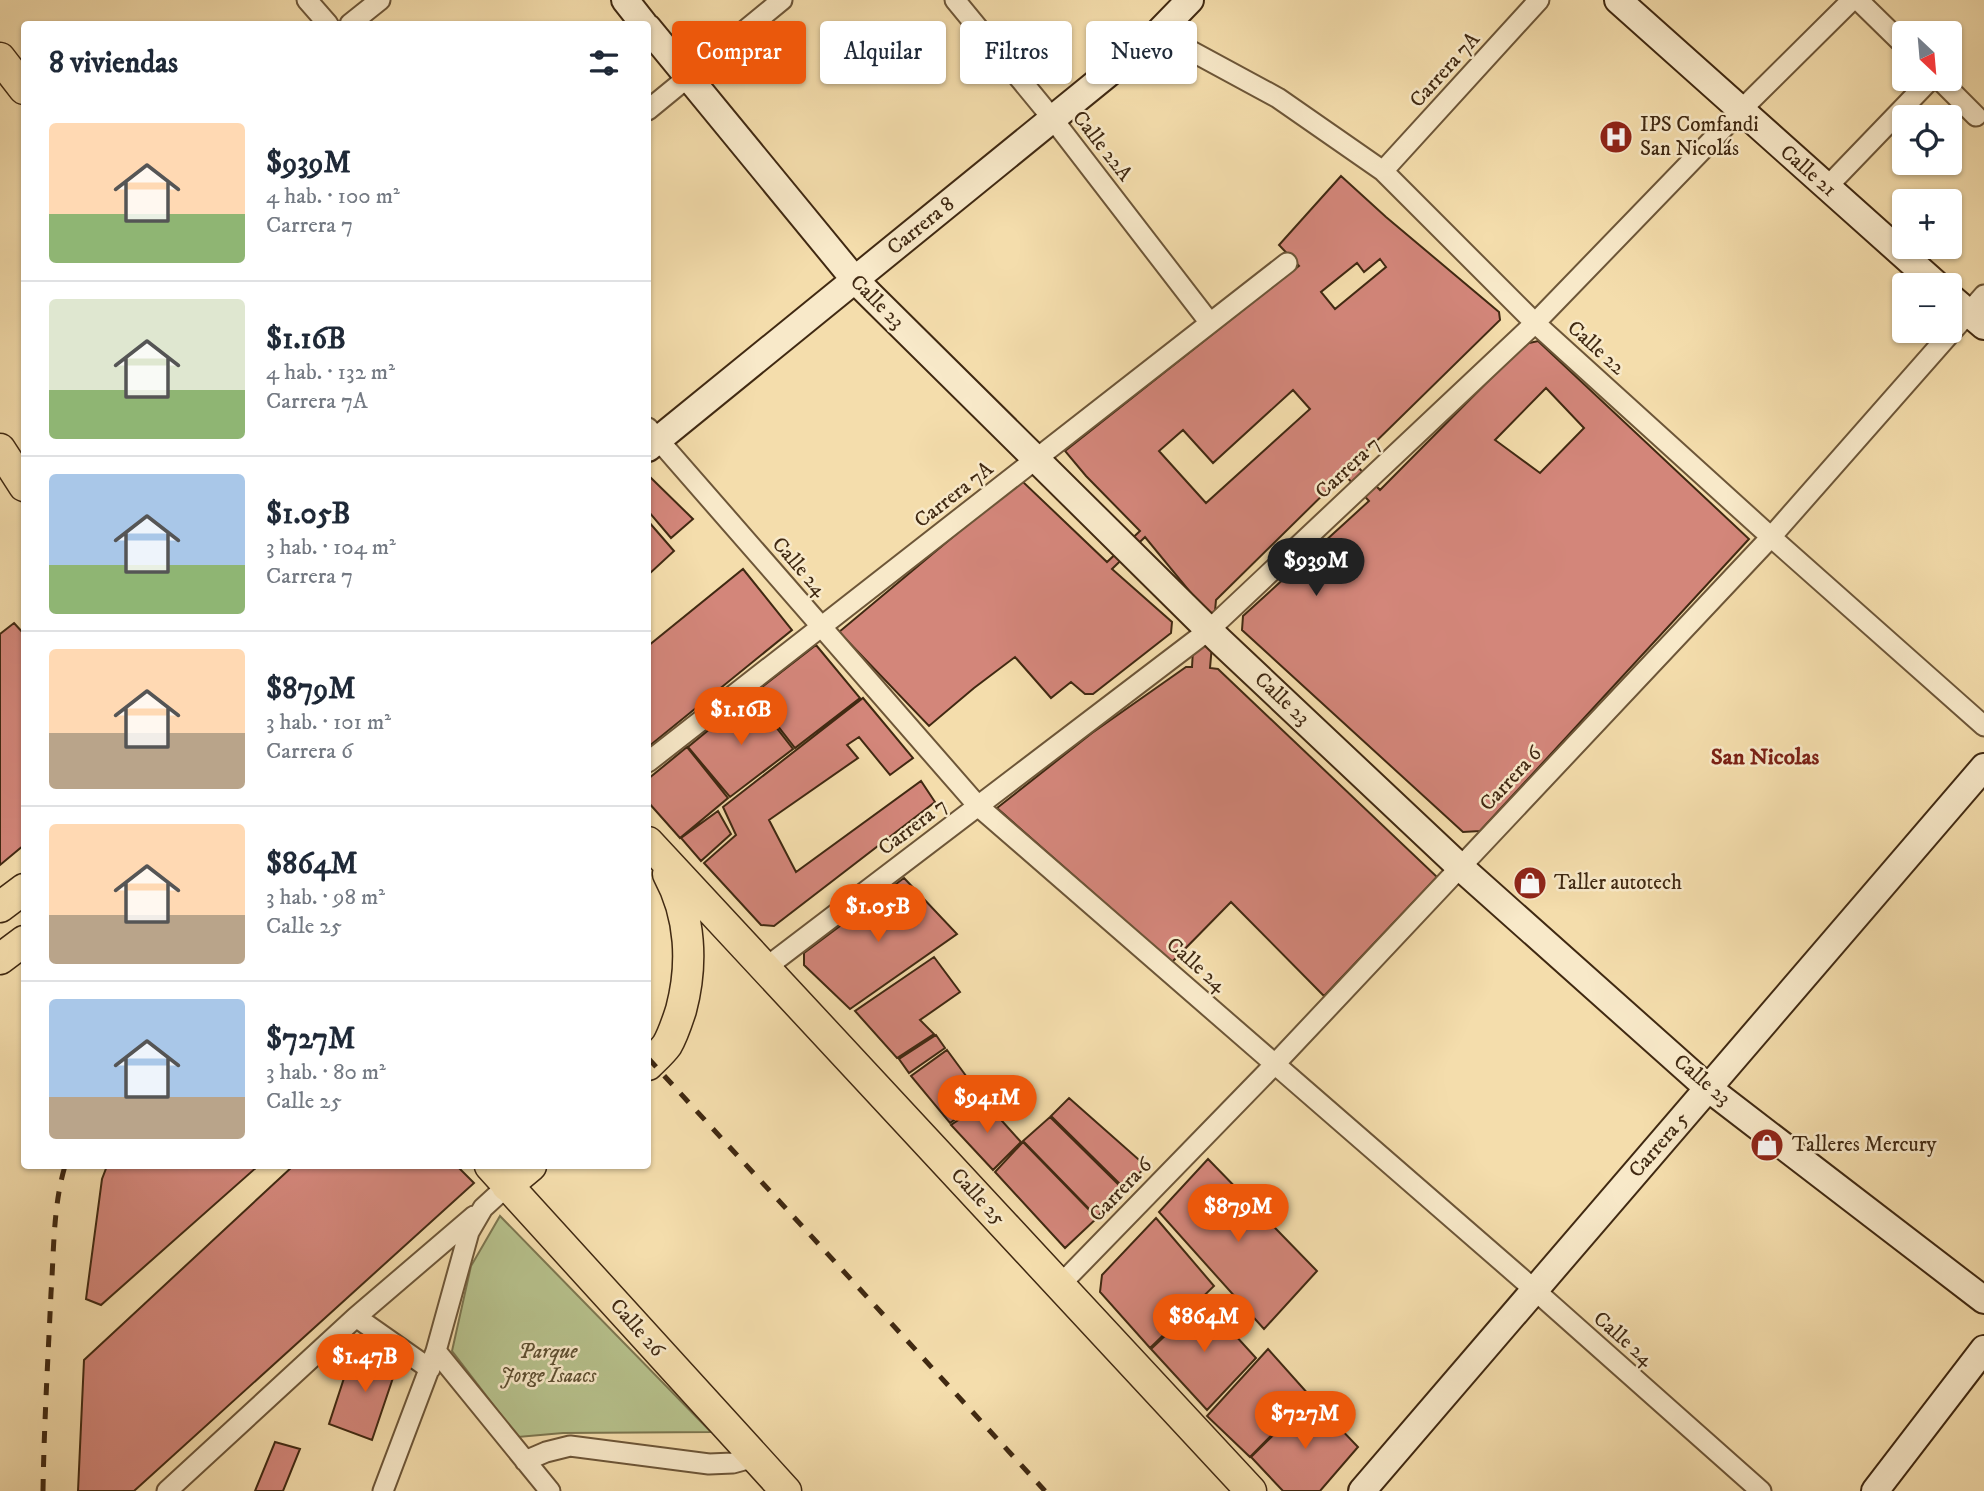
<!DOCTYPE html>
<html lang="es">
<head>
<meta charset="utf-8">
<style>
  :root { --surface:#fff; --page:#f6f6f7; --text:#1f2937; --muted:#747a83; --line:#e0e1e3; --accent:#ea580c }
  body { margin:0; font-family:"IM FELL DW Pica",serif; background:var(--page); color:var(--text); height:100vh; display:flex; flex-direction:column; font-size:26px; white-space:nowrap }
  * { box-sizing:border-box; margin:0 }
  p { font-size:23px; color:var(--muted) }
  .icon { flex:none; width:38px; height:38px; fill:none; stroke:currentColor; stroke-width:2; stroke-linecap:round; stroke-linejoin:round }
  .map { position:relative; flex:1; overflow:hidden }
  .sheet { position:absolute; left:21px; top:21px; width:630px; height:1148px; display:flex; flex-direction:column; background:var(--surface); border-radius:7px; box-shadow:0 2px 5px #0004 }
  .sheet>* { flex:none }
  .top-card { position:absolute; left:672px; top:21px; width:665px; height:63px; display:flex; gap:14px }
  .needle { width:46px; rotate:154deg }
  .controls { position:absolute; left:1892px; top:21px; display:grid; gap:14px }
  .controls a { display:grid; place-items:center; width:70px; height:70px; border-radius:7px; background:var(--surface); box-shadow:0 2px 5px #0004; font-size:35px }
  .price { position:absolute; translate:-50% -60px; padding:0 16px; border-radius:24px; background:var(--accent); color:#fff; font-size:23px; line-height:46px; filter:drop-shadow(0 2px 4px #0008) }
  .price::after { content:''; position:absolute; left:50%; top:42px; width:21px; height:16px; margin-left:-10px; background:inherit; clip-path:polygon(0 0,100% 0,50% 100%) }
  .price.selected { background:#222; color:#fff }
  ul { padding:0; list-style:none }
  li { display:flex; align-items:center; gap:21px; height:175px; padding:0 28px }
  li+li { border-top:2px solid var(--line) }
  li span { display:grid; place-items:center; flex:none; width:196px; height:140px; border-radius:7px; color:#555 }
  li>.icon { margin-inline-start:auto }
  span .icon { width:84px; height:84px; fill:#fffc; stroke-width:1 }
  li b { font-size:30px }
  h2 { display:flex; justify-content:space-between; align-items:center; height:84px; padding:0 28px; font-size:30px }
  .tag { padding:0 24px; border-radius:7px; background:var(--surface); box-shadow:0 2px 5px #0004; font-size:24px; line-height:63px }
  .tag.selected { background:var(--accent); color:#fff }
  .map>svg:first-child { display:block }
</style>
</head>
<body>
<div class="map">
<svg width="1984" height="1491" viewBox="0 0 1984 1491">
  <rect width="100%" height="100%" fill="#f4ddac"/>
  <filter id="stains"><feTurbulence type="fractalNoise" baseFrequency=".00286" numOctaves="4"/><feColorMatrix values="0 0 0 0 .2 0 0 0 0 .09 0 0 0 0 .02 0 0 0 .5 -.17"/></filter>
  <radialGradient id="worn" r=".72"><stop offset=".6" stop-color="#630" stop-opacity="0"/><stop offset="1" stop-color="#630" stop-opacity=".3"/></radialGradient>
  <!-- green -->
  <path fill="#b7c28d" stroke="#7c7650" stroke-width="2" d="M 500,1216 L 711,1432 L 563,1433 L 518,1437 L 452,1351 L 471,1266 Z"/>
  <!-- building -->
  <path fill="#d3867a" stroke="#402912" stroke-width="2" fill-rule="evenodd" d="M 1341,176 L 1386,217 L 1499,312 L 1500,320 L 1354,463 L 1380,490 L 1525,344 L 1538,341 L 1749,539 L 1480,831 L 1463,832 L 1242,630 L 1243,616 L 1369,501 L 1344,474 L 1216,600 L 1210,668 L 1218,669 L 1437,877 L 1324,996 L 1231,902 L 1172,962 L 997,808 L 1092,733 L 1186,667 L 1192,667 L 1196,599 L 1145,537 L 1112,569 L 1172,622 L 1171,633 L 1093,694 L 1085,694 L 1071,682 L 1051,698 L 1015,657 L 974,688 L 929,726 L 839,632 L 1021,480 L 1107,562 L 1140,531 L 1086,476 L 1065,451 L 1299,266 L 1279,245 ZM 1380,259 L 1386,267 L 1335,309 L 1321,292 L 1357,263 L 1364,272 ZM 1546,388 L 1584,428 L 1540,473 L 1495,440 ZM 1293,390 L 1310,409 L 1206,503 L 1159,451 L 1183,430 L 1213,463 Z
    M 648,475 L 693,519 L 671,538 L 648,511 Z
    M 648,521 L 674,551 L 648,575 Z
    M 743,569 L 792,630 L 648,747 L 648,646 Z
    M 14,623 L 24,634 L 24,845 L 0,865 L 0,634 Z
    M 816,645 L 860,698 L 795,748 L 753,694 Z
    M 751,695 L 793,749 L 730,797 L 688,747 Z
    M 863,698 L 913,758 L 890,775 L 859,737 L 847,745 L 858,758 L 769,820 L 796,872 L 921,781 L 935,802 L 774,926 L 761,925 L 704,863 L 736,835 L 723,807 Z
    M 687,747 L 728,798 L 680,838 L 648,802 L 648,779 Z
    M 718,811 L 731,834 L 701,861 L 681,838 Z
    M 904,878 L 957,934 L 850,1009 L 804,965 L 804,953 Z
    M 934,957 L 960,992 L 920,1020 L 934,1034 L 897,1058 L 855,1011 Z
    M 936,1035 L 945,1048 L 909,1073 L 899,1059 Z
    M 947,1050 L 983,1099 L 950,1123 L 911,1076 Z
    M 1069,1098 L 1146,1166 L 1125,1189 L 1051,1116 Z
    M 985,1102 L 1021,1142 L 993,1170 L 951,1125 Z
    M 1050,1117 L 1124,1190 L 1097,1217 L 1023,1141 Z
    M 1023,1142 L 1097,1218 L 1065,1248 L 995,1172 Z
    M 1208,1159 L 1317,1271 L 1264,1329 L 1159,1212 Z
    M 107,1166 L 258,1166 L 101,1305 L 86,1299 L 102,1179 Z
    M 293,1166 L 457,1166 L 474,1183 L 134,1491 L 78,1491 L 84,1360 Z
    M 1156,1218 L 1214,1286 L 1150,1348 L 1100,1292 L 1102,1275 Z
    M 1203,1300 L 1256,1358 L 1207,1410 L 1151,1349 Z
    M 384,1347 L 399,1360 L 372,1440 L 329,1424 L 347,1369 Z
    M 1268,1349 L 1310,1396 L 1250,1457 L 1207,1416 Z
    M 1311,1398 L 1358,1447 L 1320,1491 L 1283,1491 L 1251,1457 Z
    M 275,1442 L 300,1449 L 283,1491 L 255,1491 Z"/>
  <g fill="none" stroke-linecap="round" stroke-linejoin="round">
    <defs>
      <path id="street" d="M 307,0 L 328,24
        M 955,0 L 1052,118 L 1210,323
        M 1858,0 L 1904,45
        M 350,24 L 380,0
        M 1158,33 L 1278,98 L 1383,171 L 1535,323 L 1771,537 L 1984,726
        M 1939,79 L 1976,116
        M 648,110 L 782,0
        M 1383,171 L 1539,0
        M 1827,187 L 1931,79
        M 648,428 L 978,806 L 1521,1278 L 1761,1491
        M 648,762 L 1287,263
        M 764,969 L 1209,630 L 1535,323 L 1741,110 L 1852,0
        M 1060,1285 L 1275,1064 L 1771,537 L 1984,295
        M 356,1317 L 474,1216
        M 436,1351 L 550,1491
        M 525,1461 L 546,1452 L 570,1446 L 709,1464 L 733,1463 L 755,1457
        M 167,1491 L 356,1317 L 430,1369
        M 383,1491 L 436,1351 L 469,1232 L 483,1208 L 507,1186"/>
      <path id="secondary" d="M 625,0 L 644,24
        M 1618,0 L 1937,285
        M 648,28 L 855,280 L 1219,640 L 1459,866 L 1708,1088 L 1984,1300
        M 1950,297 L 1984,326
        M 648,448 L 1158,33 L 1190,0
        M 1362,1491 L 1984,767
        M 1875,1491 L 1984,1349"/>
      <path id="primary" d="M 0,58 L 24,89
        M 0,449 L 24,486
        M 648,842 L 1251,1491
        M 0,907 L 24,889
        M 0,959 L 24,941
        M 648,1065 C 654,1059 662,1052 667,1045 C 673,1035 677,1022 681,1010 C 693,965 691,916 668,874
        M 490,1166 L 786,1491
        M 507,1186 L 531,1166"/>
    </defs>
    <!-- street casing -->
    <use href="#street" stroke="#6d5638" stroke-width="23"/>
    <!-- secondary casing -->
    <use href="#secondary" stroke="#402912" stroke-width="30"/>
    <!-- primary casing -->
    <use href="#primary" stroke="#402912" stroke-width="33"/>
    <!-- street -->
    <use href="#street" stroke="#f8e9c9" stroke-width="19"/>
    <!-- secondary -->
    <use href="#secondary" stroke="#f8e9c9" stroke-width="26"/>
    <!-- primary -->
    <use href="#primary" stroke="#f4ddac" stroke-width="30"/>
    <!-- rail -->
    <path stroke="#402912" stroke-width="5" stroke-dasharray="12 12" stroke-linecap="butt" d="M 648,1058 L 1045,1491
      M 43,1491 C 44,1425 48,1359 51,1293 C 54,1251 53,1206 65,1166"/>
  </g>
  <!-- icons -->
  <defs>
    <symbol id="hospital-disc" viewBox="-11 -11 22 22"><circle r="9.5" fill="#8f2418" stroke="#f8e9c9"/><path d="M-5-5h3v3.5h4V-5h3V5h-3V1.5h-4V5h-3Z" fill="#fff"/></symbol>
    <symbol id="shop-disc" viewBox="-11 -11 22 22"><circle r="9.5" fill="#8f2418" stroke="#f8e9c9"/><path d="M-5-2.5h2.3a2.7 3.5 0 0 1 5.4 0H5L5.5 6h-11ZM-1.5-2.5h3a1.5 2.3 0 0 0-3 0Z" fill="#fff"/></symbol>
  </defs>
  <g fill-rule="evenodd">
    <use href="#hospital-disc" x="1597" y="118" width="38" height="38"/>
    <use href="#shop-disc" x="1511" y="864" width="38" height="38"/>
    <use href="#shop-disc" x="1748" y="1126" width="38" height="38"/>
  </g>
  <g text-anchor="middle" dominant-baseline="central" stroke-width="5" stroke-linejoin="round" paint-order="stroke">
    <!-- street labels -->
    <g font-size="21" fill="#402912" stroke="#f8e9c9">
      <text transform="translate(1445 70) rotate(-48)">Carrera 7A</text>
      <text transform="translate(1102 146) rotate(52)">Calle 22A</text>
      <text transform="translate(1808 171) rotate(41)">Calle 21</text>
      <text transform="translate(921 226) rotate(-39)">Carrera 8</text>
      <text transform="translate(877 302) rotate(45)">Calle 23</text>
      <text transform="translate(1596 348) rotate(42)">Calle 22</text>
      <text transform="translate(1348 468) rotate(-43)">Carrera 7</text>
      <text transform="translate(954 495) rotate(-38)">Carrera 7A</text>
      <text transform="translate(799 567) rotate(49)">Calle 24</text>
      <text transform="translate(1282 699) rotate(43)">Calle 23</text>
      <text transform="translate(1511 779) rotate(-47)">Carrera 6</text>
      <text transform="translate(913 827) rotate(-37)">Carrera 7</text>
      <text transform="translate(1196 965) rotate(41)">Calle 24</text>
      <text transform="translate(1702 1080) rotate(40)">Calle 23</text>
      <text transform="translate(1659 1145) rotate(-49)">Carrera 5</text>
      <text transform="translate(1121 1190) rotate(-46)">Carrera 6</text>
      <text transform="translate(978 1197) rotate(47)">Calle 25</text>
      <text transform="translate(637 1328) rotate(48)">Calle 26</text>
      <text transform="translate(1623 1339) rotate(41)">Calle 24</text>
    </g>
    <!-- poi labels -->
    <g font-size="21" fill="#402912" stroke="#f8e9c9" text-anchor="start">
      <text x="1640" y="125">IPS Comfandi<tspan x="1640" dy="24">San Nicolás</tspan></text>
      <text x="1554" y="883">Taller autotech</text>
      <text x="1792" y="1145">Talleres Mercury</text>
    </g>
    <!-- park labels -->
    <g font-size="21" font-style="italic" fill="#5e4f31" stroke="#f8e9c9">
      <text x="548" y="1352">Parque<tspan x="548" dy="24">Jorge Isaacs</tspan></text>
    </g>
    <!-- neighbourhood labels -->
    <g font-size="23" font-weight="bold" fill="#7a1f14" stroke="#f8e9c9">
      <text x="1765" y="757">San Nicolas</text>
    </g>
  </g>
  <rect width="100%" height="100%" filter="url(#stains)"/>
  <rect width="100%" height="100%" fill="url(#worn)"/>
</svg>
<div class="controls">
<a><svg class="needle" viewBox="-14 -14 28 28"><path d="M0-13l5 13h-10z" fill="#e53935"/><path d="M0 13l5-13h-10z" fill="#747a83"/></svg></a>
<a><svg class="icon" aria-label="locate" viewBox="0 0 24 24"><circle cx="12" cy="12" r="6"/><path d="M12 2v4M12 18v4M2 12h4M18 12h4"/></svg></a>
<a>+</a>
<a>−</a>
</div>
<b class="price selected" style="left:1316px;top:598px">$939M</b>
<b class="price" style="left:741px;top:747px">$1.16B</b>
<b class="price" style="left:878px;top:944px">$1.05B</b>
<b class="price" style="left:987px;top:1135px">$941M</b>
<b class="price" style="left:1238px;top:1244px">$879M</b>
<b class="price" style="left:1204px;top:1354px">$864M</b>
<b class="price" style="left:365px;top:1394px">$1.47B</b>
<b class="price" style="left:1305px;top:1451px">$727M</b>
<div class="top-card">
<a class="tag selected">Comprar</a>
<a class="tag">Alquilar</a>
<a class="tag">Filtros</a>
<a class="tag">Nuevo</a>
</div>
<section class="sheet">
<h2>8 viviendas<svg class="icon" aria-label="filters" viewBox="0 0 24 24"><path d="M4 7h16M4 17h16"/><circle cx="9" cy="7" r="2"/><circle cx="15" cy="17" r="2"/></svg></h2>
<ul>
<li><span style="background:linear-gradient(#ffd9b3 65%,#8fb573 0)"><svg class="icon" aria-label="home" viewBox="0 0 24 24"><path d="M3 11l9-7 9 7M6 9v11h12V9"/></svg></span><div><b>$939M</b><p>4 hab. · 100 m²</p><p>Carrera 7</p></div></li>
<li><span style="background:linear-gradient(#dfe7d0 65%,#8fb573 0)"><svg class="icon" aria-label="home" viewBox="0 0 24 24"><path d="M3 11l9-7 9 7M6 9v11h12V9"/></svg></span><div><b>$1.16B</b><p>4 hab. · 132 m²</p><p>Carrera 7A</p></div></li>
<li><span style="background:linear-gradient(#a9c7e8 65%,#8fb573 0)"><svg class="icon" aria-label="home" viewBox="0 0 24 24"><path d="M3 11l9-7 9 7M6 9v11h12V9"/></svg></span><div><b>$1.05B</b><p>3 hab. · 104 m²</p><p>Carrera 7</p></div></li>
<li><span style="background:linear-gradient(#ffd9b3 60%,#b9a48a 0)"><svg class="icon" aria-label="home" viewBox="0 0 24 24"><path d="M3 11l9-7 9 7M6 9v11h12V9"/></svg></span><div><b>$879M</b><p>3 hab. · 101 m²</p><p>Carrera 6</p></div></li>
<li><span style="background:linear-gradient(#ffd9b3 65%,#b9a48a 0)"><svg class="icon" aria-label="home" viewBox="0 0 24 24"><path d="M3 11l9-7 9 7M6 9v11h12V9"/></svg></span><div><b>$864M</b><p>3 hab. · 98 m²</p><p>Calle 25</p></div></li>
<li><span style="background:linear-gradient(#a9c7e8 70%,#b9a48a 0)"><svg class="icon" aria-label="home" viewBox="0 0 24 24"><path d="M3 11l9-7 9 7M6 9v11h12V9"/></svg></span><div><b>$727M</b><p>3 hab. · 80 m²</p><p>Calle 25</p></div></li>
</ul>
</section>
</div>
</body>
</html>
